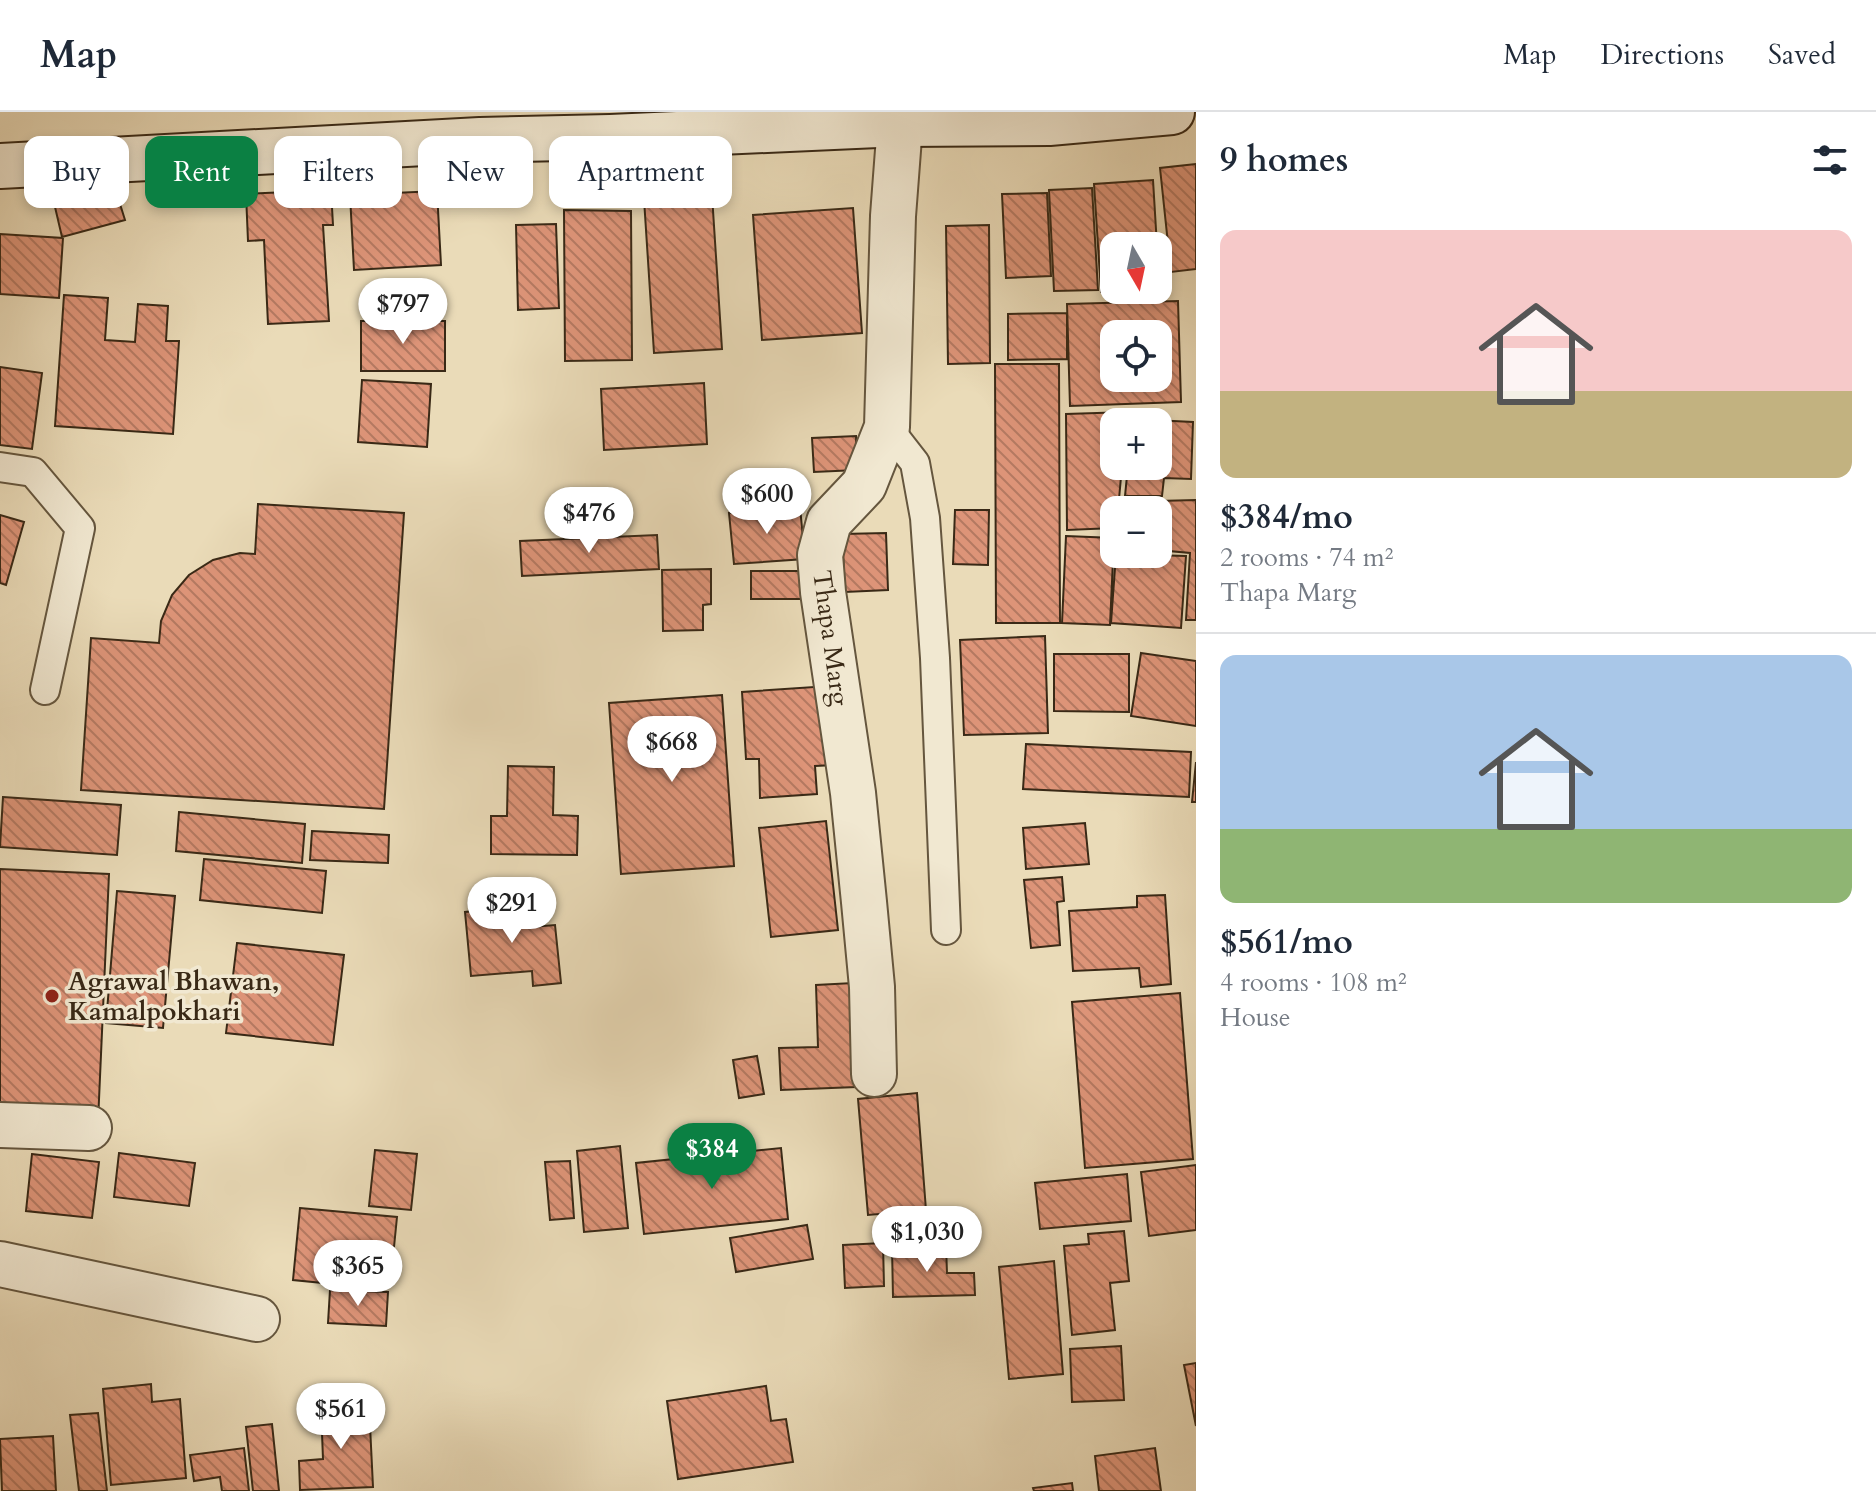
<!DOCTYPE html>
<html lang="en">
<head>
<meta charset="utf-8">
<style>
  :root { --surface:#fff; --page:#f2f2f3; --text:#1f2937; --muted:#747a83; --line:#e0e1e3; --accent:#0b8043 }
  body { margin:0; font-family:Cardo,serif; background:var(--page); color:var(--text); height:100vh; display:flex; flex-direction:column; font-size:30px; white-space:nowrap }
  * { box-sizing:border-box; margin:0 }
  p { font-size:26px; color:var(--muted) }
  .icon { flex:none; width:44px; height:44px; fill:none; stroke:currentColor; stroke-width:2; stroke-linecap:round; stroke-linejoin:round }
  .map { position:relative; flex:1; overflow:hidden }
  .panel { display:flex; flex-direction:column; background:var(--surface); width:680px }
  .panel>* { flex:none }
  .hud { position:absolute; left:24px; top:24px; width:760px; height:72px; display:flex; gap:16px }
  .needle { width:52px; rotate:171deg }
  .buttons { position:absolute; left:1100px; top:120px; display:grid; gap:16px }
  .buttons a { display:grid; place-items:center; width:72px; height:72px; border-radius:16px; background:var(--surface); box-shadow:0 4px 12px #0003; font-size:40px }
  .price { position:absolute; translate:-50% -68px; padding:0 18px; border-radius:28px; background:#fff; color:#222; font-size:26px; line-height:52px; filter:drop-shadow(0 2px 4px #0008) }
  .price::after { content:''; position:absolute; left:50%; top:48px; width:24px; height:18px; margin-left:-12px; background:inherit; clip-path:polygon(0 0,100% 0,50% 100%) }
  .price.on { background:var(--accent); color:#fff }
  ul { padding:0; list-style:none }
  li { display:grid; align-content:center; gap:16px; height:424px; padding:0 24px }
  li+li { border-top:2px solid var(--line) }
  li span { display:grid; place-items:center; height:248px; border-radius:16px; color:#555 }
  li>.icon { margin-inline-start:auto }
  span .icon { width:144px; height:144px; fill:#fffc; stroke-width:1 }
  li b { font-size:34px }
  h2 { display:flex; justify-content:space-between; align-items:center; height:96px; padding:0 24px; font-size:34px }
  .chip { padding:0 28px; border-radius:16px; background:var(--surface); box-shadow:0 4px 12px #0003; font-size:28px; line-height:72px }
  .chip.on { background:var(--accent); color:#fff }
  header { display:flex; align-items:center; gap:48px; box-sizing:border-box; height:112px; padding:0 40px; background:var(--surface); border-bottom:2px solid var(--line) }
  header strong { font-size:38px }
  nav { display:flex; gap:44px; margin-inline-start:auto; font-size:28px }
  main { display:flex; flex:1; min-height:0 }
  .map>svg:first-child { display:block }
</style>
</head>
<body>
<header>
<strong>Map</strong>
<nav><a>Map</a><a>Directions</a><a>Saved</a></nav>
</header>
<main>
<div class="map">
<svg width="1196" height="1379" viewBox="0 0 1196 1379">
  <defs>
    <pattern id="building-back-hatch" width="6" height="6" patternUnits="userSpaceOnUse" patternTransform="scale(2)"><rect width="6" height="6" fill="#dd9478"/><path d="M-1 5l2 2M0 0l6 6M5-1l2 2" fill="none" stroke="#b47961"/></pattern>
  </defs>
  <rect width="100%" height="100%" fill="#eadbb8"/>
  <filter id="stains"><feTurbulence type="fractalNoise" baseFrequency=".0025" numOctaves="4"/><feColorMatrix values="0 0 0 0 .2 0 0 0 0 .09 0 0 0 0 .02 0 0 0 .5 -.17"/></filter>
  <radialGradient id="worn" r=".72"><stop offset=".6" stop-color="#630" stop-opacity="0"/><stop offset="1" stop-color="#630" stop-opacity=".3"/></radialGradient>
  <!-- building -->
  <path fill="url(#building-back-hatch)" stroke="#392916" stroke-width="2" fill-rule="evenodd" d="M 1196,52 L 1196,157 L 1171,160 L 1160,56 Z
    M 1153,68 L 1157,134 L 1114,134 L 1114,178 L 1142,178 L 1101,180 L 1094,72 Z
    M 1092,76 L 1098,178 L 1054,179 L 1049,78 Z
    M 331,78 L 333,113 L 323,113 L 329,209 L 268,212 L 264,128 L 248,129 L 246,82 Z
    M 116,79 L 125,108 L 62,125 L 55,95 Z
    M 437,79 L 441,153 L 354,158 L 350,83 Z
    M 1047,81 L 1051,164 L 1006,166 L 1002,82 Z
    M 712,83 L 722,237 L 654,241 L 644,87 Z
    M 853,96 L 862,221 L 762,228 L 753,103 Z
    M 564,98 L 631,99 L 632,248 L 565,249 Z
    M 556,112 L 559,196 L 518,198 L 516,113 Z
    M 989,113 L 990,251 L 948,252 L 946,114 Z
    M 0,122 L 63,126 L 59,186 L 0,182 Z
    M 64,183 L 108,186 L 105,228 L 135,230 L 138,192 L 168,194 L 166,229 L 179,229 L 173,322 L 55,314 Z
    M 1178,189 L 1181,290 L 1070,294 L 1067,192 ZM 1114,222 L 1158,222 L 1158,266 L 1114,266 Z
    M 1067,201 L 1067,247 L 1008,248 L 1008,202 Z
    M 361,209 L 445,209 L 445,259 L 361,259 Z
    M 995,252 L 1059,252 L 1060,511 L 996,511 Z
    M 0,255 L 42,261 L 32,337 L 0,333 Z
    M 362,268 L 431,272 L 427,335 L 358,330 Z
    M 704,271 L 707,332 L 604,338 L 601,277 Z
    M 1128,300 L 1127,310 L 1114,310 L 1114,354 L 1122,354 L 1118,398 L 1114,398 L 1114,416 L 1067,418 L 1066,302 Z
    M 1132,307 L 1193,310 L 1191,367 L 1164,366 L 1162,384 L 1125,384 L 1128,354 L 1158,354 L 1158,310 L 1132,310 Z
    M 856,324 L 857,358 L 814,360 L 812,326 Z
    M 1196,388 L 1196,508 L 1186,508 L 1190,441 L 1158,438 L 1158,398 L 1120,398 L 1120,390 Z
    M 258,392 L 404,401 L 384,697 L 81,678 L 91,526 L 159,531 L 161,509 L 172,483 L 189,463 L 213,448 L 240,441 L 255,442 Z
    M 800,395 L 805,447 L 734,452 L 729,401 Z
    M 955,398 L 989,398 L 988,453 L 953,452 Z
    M 0,403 L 24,410 L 6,473 L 0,471 Z
    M 886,421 L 888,478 L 845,480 L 842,422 Z
    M 657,423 L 659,457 L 522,464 L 520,429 Z
    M 1066,424 L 1114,426 L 1110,513 L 1062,511 Z
    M 1116,442 L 1186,444 L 1181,516 L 1111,511 Z
    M 711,457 L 711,492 L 703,493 L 703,518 L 663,519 L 662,458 Z
    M 751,459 L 808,459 L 808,487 L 751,487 Z
    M 1045,524 L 1048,621 L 964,623 L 960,528 Z
    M 1141,541 L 1196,549 L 1196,614 L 1131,604 Z
    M 1054,542 L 1129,542 L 1129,600 L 1054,599 Z
    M 829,574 L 834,653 L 815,654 L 817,682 L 760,686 L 759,647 L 746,647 L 742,580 Z
    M 722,583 L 734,754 L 621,762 L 609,591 Z
    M 1026,632 L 1191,640 L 1189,685 L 1023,677 Z
    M 1196,650 L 1196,690 L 1192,690 Z
    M 508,654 L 554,655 L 553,703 L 578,704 L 577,743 L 491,742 L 491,704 L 507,704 Z
    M 3,685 L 121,693 L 117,743 L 0,735 Z
    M 179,700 L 305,712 L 302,751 L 176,739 Z
    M 826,709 L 838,818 L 771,825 L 759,716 Z
    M 1085,711 L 1089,752 L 1026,757 L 1023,716 Z
    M 312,719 L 389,723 L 388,751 L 310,748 Z
    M 204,747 L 326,759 L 322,801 L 200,788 Z
    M 0,757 L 109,762 L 98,1010 L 0,1005 Z
    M 1062,765 L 1064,789 L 1057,790 L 1060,833 L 1031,836 L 1024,768 Z
    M 117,779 L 175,784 L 163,916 L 106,911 Z
    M 1165,783 L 1171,872 L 1141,875 L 1139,856 L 1073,859 L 1069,799 L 1137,795 L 1137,784 Z
    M 530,794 L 532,815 L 555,813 L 561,871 L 533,874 L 532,859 L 471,864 L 465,800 Z
    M 237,831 L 344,843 L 333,933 L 226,921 Z
    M 853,871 L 856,975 L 781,978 L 779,936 L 818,935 L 816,873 Z
    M 1180,881 L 1193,1047 L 1085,1056 L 1072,890 Z
    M 757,944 L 764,982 L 739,986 L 733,948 Z
    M 917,981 L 926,1098 L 868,1103 L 858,987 Z
    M 620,1034 L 628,1116 L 584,1120 L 577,1039 Z
    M 781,1036 L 788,1107 L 644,1122 L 636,1051 Z
    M 375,1038 L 417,1042 L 411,1098 L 369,1094 Z
    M 119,1041 L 195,1051 L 189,1094 L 114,1085 Z
    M 32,1042 L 99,1050 L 92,1106 L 26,1099 Z
    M 570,1049 L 574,1106 L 550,1108 L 545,1050 Z
    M 1196,1053 L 1196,1118 L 1149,1124 L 1141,1060 Z
    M 1127,1062 L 1131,1109 L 1040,1117 L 1035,1071 Z
    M 300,1096 L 397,1105 L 394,1135 L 377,1133 L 373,1176 L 293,1168 Z
    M 807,1113 L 813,1147 L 736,1160 L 730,1126 Z
    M 1124,1119 L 1129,1169 L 1110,1171 L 1115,1218 L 1072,1223 L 1064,1134 L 1089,1132 L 1088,1122 Z
    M 883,1131 L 884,1174 L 845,1176 L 843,1133 Z
    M 946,1133 L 947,1161 L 974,1161 L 975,1183 L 893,1185 L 892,1135 Z
    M 1054,1149 L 1063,1262 L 1009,1267 L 999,1155 Z
    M 330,1178 L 388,1180 L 386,1214 L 328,1211 Z
    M 1121,1234 L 1124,1288 L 1072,1290 L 1070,1237 Z
    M 1196,1251 L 1196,1314 L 1184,1253 Z
    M 151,1272 L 152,1290 L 180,1287 L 186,1366 L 111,1373 L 103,1277 Z
    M 766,1274 L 771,1309 L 786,1307 L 793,1350 L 678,1367 L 667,1289 Z
    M 369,1293 L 373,1375 L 300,1378 L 299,1349 L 323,1347 L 321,1295 Z
    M 98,1301 L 107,1379 L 79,1379 L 70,1303 Z
    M 272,1312 L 279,1379 L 253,1379 L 246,1315 Z
    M 53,1324 L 56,1379 L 2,1379 L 0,1327 Z
    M 244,1336 L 249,1379 L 222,1379 L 220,1365 L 194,1369 L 190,1343 Z
    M 1155,1336 L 1161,1379 L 1099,1379 L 1095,1344 Z
    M 1072,1371 L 1073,1379 L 1034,1379 L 1033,1376 Z"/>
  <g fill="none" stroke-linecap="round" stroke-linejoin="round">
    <defs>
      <path id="service" d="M 887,315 L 915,351 L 925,406 L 935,546 L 946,818
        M 0,355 L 33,360 L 80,416 L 45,578"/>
      <path id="minor" d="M 874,962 L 872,875 L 864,790 L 853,681 L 823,480 L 820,443 L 829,410 L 864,373 L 887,315 L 893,104 L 900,12
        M 0,1013 L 89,1016
        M 0,1152 L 257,1207"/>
      <path id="secondary" d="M 0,54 L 480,28 L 610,25 L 900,12 L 1049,11 L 1172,0"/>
    </defs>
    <!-- service casing -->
    <use href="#service" stroke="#65563e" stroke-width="32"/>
    <!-- minor casing -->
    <use href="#minor" stroke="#65563e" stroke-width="48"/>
    <!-- secondary casing -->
    <use href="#secondary" stroke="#392916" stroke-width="48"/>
    <!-- service -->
    <use href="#service" stroke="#f1e8d1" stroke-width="28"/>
    <!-- minor -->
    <use href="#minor" stroke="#f1e8d1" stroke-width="44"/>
    <!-- secondary -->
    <use href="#secondary" stroke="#f1e8d1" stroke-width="44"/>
  </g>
  <!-- markers -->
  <circle fill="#8f2418" stroke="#f1e8d1" stroke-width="3" cx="52" cy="884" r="8"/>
  <g text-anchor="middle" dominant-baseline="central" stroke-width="7" stroke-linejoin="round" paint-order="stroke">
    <!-- street labels -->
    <g font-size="26" fill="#392916" stroke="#f1e8d1">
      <text transform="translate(831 526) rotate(82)">Thapa Marg</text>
    </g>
    <!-- poi labels -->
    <g font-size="26" font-weight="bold" fill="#392916" stroke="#f1e8d1" text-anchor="start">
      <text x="68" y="869">Agrawal Bhawan,<tspan x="68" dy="30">Kamalpokhari</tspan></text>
    </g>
  </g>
  <rect width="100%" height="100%" filter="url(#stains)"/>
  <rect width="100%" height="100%" fill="url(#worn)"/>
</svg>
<div class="buttons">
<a><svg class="needle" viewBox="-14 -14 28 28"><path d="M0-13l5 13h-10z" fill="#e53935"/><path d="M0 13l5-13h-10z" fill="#747a83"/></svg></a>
<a><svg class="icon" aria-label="locate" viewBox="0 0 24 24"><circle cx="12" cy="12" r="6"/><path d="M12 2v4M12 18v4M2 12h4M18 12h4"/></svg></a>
<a>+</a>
<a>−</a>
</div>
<b class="price" style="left:403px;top:234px">$797</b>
<b class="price" style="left:767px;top:424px">$600</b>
<b class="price" style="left:589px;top:443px">$476</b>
<b class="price" style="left:672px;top:672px">$668</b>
<b class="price" style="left:512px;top:833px">$291</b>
<b class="price on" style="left:712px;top:1079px">$384</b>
<b class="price" style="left:927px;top:1162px">$1,030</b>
<b class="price" style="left:358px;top:1196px">$365</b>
<b class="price" style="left:341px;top:1339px">$561</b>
<div class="hud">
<a class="chip">Buy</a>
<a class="chip on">Rent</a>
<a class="chip">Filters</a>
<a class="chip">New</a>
<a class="chip">Apartment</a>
</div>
</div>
<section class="panel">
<h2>9 homes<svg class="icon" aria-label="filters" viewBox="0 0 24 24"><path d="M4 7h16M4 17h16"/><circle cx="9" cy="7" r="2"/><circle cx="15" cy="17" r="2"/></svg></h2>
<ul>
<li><span style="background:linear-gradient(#f6c9c9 65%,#c2b280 0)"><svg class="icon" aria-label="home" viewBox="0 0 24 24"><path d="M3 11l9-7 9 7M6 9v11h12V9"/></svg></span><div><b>$384/mo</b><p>2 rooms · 74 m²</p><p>Thapa Marg</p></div></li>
<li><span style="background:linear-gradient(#a9c7e8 70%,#8fb573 0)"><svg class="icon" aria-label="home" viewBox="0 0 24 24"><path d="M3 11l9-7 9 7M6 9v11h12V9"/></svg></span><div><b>$561/mo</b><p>4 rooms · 108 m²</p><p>House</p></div></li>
</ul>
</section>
</main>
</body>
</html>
